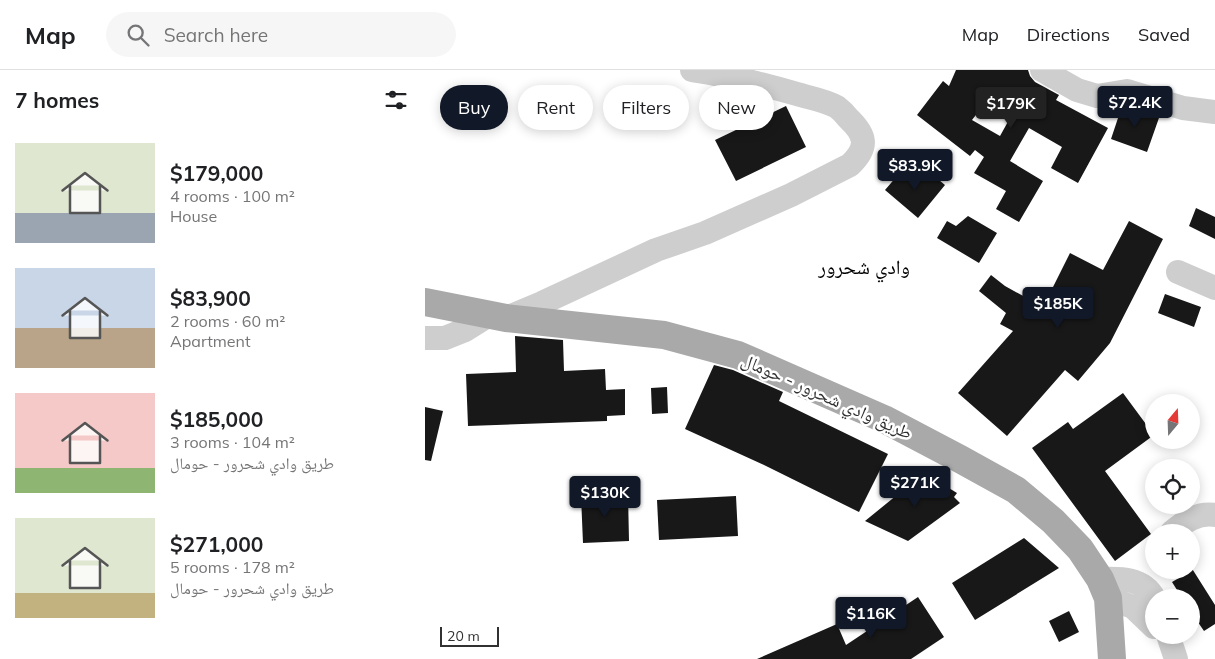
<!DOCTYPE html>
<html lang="en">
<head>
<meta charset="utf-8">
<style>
  :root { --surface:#fff; --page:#f6f6f6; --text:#202124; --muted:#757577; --line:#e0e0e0; --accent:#111827 }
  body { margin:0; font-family:Mulish,"Noto Naskh Arabic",sans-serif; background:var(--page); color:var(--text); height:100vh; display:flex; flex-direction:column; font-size:19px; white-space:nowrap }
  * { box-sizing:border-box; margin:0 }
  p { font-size:16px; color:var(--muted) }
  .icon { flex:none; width:28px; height:28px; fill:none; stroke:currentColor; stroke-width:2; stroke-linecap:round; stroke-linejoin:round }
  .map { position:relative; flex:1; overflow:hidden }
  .panel { display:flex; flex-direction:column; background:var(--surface); width:425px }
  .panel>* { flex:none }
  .guide { position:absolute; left:15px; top:15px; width:475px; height:45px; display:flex; gap:10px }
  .needle { width:32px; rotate:19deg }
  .tools { position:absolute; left:720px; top:324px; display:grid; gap:10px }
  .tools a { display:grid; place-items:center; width:55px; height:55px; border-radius:50%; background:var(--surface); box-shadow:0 2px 12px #0003; font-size:25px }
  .scale { position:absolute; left:15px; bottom:12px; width:59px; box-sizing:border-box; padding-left:5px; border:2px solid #313131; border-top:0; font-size:14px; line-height:18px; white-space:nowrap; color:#313131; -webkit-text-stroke:4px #fff; paint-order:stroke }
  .price { position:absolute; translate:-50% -42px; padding:0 11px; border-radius:5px; background:var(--accent); color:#fff; font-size:16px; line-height:32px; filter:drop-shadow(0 1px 2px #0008) }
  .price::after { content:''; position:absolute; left:50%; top:30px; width:15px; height:11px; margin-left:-8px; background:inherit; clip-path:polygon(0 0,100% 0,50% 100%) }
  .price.active { background:#222; color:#fff }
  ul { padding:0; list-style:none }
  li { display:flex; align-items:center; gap:15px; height:125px; padding:0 15px }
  li span { display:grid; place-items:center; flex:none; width:140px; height:100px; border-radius:0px; color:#555 }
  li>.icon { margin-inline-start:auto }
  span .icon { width:60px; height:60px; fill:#fffc; stroke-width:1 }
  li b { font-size:21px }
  h2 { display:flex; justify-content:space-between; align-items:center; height:60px; padding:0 15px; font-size:21px }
  .pill { padding:0 18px; border-radius:22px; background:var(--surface); box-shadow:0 2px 12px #0003; font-size:18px; line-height:45px }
  .pill.active { background:var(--accent); color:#fff }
  header { display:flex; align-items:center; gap:30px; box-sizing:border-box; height:70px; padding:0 25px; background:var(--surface); border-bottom:1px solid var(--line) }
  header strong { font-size:24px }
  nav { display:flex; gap:28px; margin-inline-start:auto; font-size:18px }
  .search { width:350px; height:45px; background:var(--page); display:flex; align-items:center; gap:12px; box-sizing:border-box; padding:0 18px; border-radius:28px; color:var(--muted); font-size:19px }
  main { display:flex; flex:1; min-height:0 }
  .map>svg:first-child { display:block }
</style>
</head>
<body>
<header>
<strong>Map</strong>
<div class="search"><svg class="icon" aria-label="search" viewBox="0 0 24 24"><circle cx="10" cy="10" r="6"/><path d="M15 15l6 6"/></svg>Search here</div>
<nav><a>Map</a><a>Directions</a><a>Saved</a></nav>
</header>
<main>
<section class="panel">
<h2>7 homes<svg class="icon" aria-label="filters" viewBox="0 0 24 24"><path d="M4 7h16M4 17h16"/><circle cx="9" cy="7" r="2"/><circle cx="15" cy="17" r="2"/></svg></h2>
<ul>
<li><span style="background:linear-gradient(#dfe7d0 70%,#9aa5b1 0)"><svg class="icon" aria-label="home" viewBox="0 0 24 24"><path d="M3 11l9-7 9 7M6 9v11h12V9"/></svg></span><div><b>$179,000</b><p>4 rooms · 100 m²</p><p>House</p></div></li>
<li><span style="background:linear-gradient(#c9d6e8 60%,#b9a48a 0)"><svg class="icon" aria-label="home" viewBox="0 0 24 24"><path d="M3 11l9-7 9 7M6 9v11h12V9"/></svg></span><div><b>$83,900</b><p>2 rooms · 60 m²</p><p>Apartment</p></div></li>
<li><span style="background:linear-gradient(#f6c9c9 75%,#8fb573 0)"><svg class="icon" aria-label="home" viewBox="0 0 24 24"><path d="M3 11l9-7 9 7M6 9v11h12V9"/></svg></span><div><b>$185,000</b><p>3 rooms · 104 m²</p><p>طريق وادي شحرور - حومال</p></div></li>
<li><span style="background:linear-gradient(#dfe7d0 75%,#c2b280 0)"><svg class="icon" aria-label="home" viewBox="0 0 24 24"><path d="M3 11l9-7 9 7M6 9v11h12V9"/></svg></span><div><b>$271,000</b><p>5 rooms · 178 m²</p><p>طريق وادي شحرور - حومال</p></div></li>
</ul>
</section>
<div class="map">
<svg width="790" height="589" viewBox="0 0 790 589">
  <rect width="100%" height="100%" fill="#fff"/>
  <!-- building -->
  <path fill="#181818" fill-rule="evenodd" d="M 531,0 L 603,0 L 605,6 L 610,12 L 634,25 L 631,30 L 683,58 L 653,113 L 626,98 L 637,77 L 604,58 L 585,91 L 618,111 L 594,152 L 571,139 L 581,121 L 549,103 L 559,87 L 550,80 L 545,86 L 492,45 L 518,11 L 524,16 ZM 564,28 L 590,39 L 575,66 L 547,50 Z
    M 701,35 L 735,45 L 722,82 L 686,69 L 697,36 Z
    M 361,36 L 381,77 L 311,111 L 290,70 Z
    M 478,99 L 493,111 L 502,100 L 520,115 L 493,148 L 460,120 Z
    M 771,138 L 790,147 L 790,169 L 764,156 Z
    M 543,146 L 572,163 L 554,193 L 512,168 L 522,151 L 531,156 Z
    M 704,151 L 738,169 L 685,273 L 653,311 L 640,300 L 582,366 L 533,323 L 588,261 L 575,254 L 581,243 L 554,221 L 566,205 L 580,216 L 618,237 L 645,183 L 678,200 Z
    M 740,224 L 776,237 L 769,257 L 733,243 Z
    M 90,266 L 138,270 L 139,301 L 180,299 L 181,320 L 200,319 L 200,345 L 182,346 L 182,351 L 43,356 L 41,304 L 91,302 Z
    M 289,295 L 308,300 L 358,322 L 354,331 L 463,384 L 434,442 L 339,395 L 260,359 Z
    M 242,317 L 243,343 L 227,344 L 226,318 Z
    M 698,323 L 729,365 L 680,401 L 726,464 L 690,491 L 607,378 L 643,352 L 648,359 Z
    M 0,337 L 18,341 L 6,391 L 0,390 Z
    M 499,403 L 532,423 L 529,427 L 535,433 L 483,471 L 440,451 Z
    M 203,424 L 204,471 L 158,473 L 156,426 Z
    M 311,426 L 313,466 L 234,470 L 232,430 Z
    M 599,468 L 634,498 L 550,550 L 527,513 Z
    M 766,497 L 790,535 L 790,554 L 779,561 L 766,542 L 766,528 L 757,528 L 747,512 L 766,501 Z
    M 493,527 L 519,567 L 486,589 L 332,589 L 412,554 L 421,575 Z
    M 644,541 L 654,562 L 634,572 L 624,551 Z"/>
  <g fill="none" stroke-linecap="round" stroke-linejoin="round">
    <!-- minor -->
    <path stroke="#cecece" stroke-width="24" d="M 617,0 L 652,20 L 672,26 L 702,21 L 758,38 L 790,42
      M 753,202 L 790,218
      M 81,248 L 117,233 L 231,180 L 280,163 L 366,125 L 425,95 C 444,77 441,65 423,48 C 420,44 416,40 412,37 C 400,30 385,28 372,24 C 337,14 303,5 267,0
      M 0,268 L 20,268 L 40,260 L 64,245
      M 747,462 C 759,452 773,442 790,445
      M 675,509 C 696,508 718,508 729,528
      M 683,528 L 708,537 L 729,557
      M 743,565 L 751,589"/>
    <!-- major -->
    <path stroke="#a9a9a9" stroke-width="28" d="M 0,232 L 81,248 L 239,265 L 313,285 L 459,349 L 535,389 L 591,420 L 628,451 L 655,479 L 675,509 L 683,528 L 687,589"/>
  </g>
  <g text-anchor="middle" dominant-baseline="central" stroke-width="5" stroke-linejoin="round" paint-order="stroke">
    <!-- street labels -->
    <g font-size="18" fill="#313131" stroke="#fff">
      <text transform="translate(402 326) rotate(24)">طريق وادي شحرور - حومال</text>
    </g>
    <!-- quarter labels -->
    <g font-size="20" fill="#000" stroke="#fff">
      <text x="439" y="196">وادي شحرور</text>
    </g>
  </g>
</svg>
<div class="tools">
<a><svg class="needle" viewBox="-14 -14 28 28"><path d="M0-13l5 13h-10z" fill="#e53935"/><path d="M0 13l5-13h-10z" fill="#757577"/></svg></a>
<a><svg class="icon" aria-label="locate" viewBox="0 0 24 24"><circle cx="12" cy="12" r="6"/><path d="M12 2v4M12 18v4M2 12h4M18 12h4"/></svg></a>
<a>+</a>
<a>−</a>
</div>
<div class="scale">20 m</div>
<b class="price" style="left:710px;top:58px">$72.4K</b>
<b class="price active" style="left:586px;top:59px">$179K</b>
<b class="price" style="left:490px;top:121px">$83.9K</b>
<b class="price" style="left:633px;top:259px">$185K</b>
<b class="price" style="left:490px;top:438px">$271K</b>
<b class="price" style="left:180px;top:448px">$130K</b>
<b class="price" style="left:446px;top:569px">$116K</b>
<div class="guide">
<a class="pill active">Buy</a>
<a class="pill">Rent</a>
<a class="pill">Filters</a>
<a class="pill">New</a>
</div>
</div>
</main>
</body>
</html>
